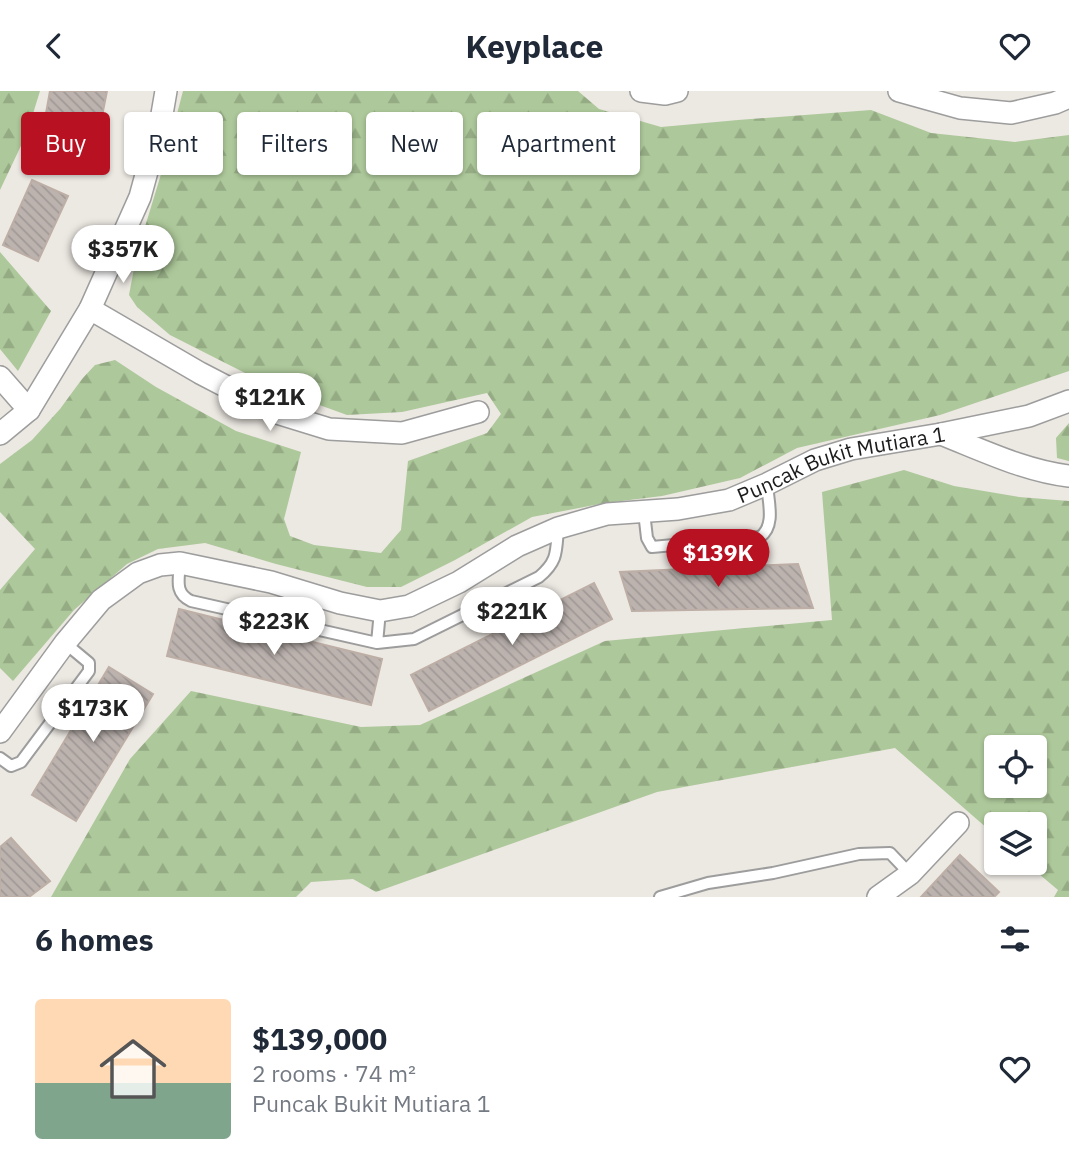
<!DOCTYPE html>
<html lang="en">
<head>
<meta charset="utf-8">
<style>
  :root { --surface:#fff; --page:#f6f6f7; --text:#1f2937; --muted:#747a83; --accent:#b71122 }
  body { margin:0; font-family:"IBM Plex Sans",sans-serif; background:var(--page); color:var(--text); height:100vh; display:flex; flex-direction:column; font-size:26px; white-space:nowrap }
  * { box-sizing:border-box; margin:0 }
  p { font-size:23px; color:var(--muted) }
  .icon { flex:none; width:38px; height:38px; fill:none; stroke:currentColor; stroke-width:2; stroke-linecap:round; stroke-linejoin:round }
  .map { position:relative; height:806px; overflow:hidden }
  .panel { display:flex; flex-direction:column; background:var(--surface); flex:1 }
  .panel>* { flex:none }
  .hud { position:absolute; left:21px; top:21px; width:700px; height:63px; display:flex; gap:14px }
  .buttons { position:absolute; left:984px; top:644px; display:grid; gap:14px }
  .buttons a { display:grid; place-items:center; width:63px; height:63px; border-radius:7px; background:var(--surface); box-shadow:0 2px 5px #0004; font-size:35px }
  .price { position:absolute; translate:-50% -60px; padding:0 16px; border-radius:24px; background:#fff; color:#222; font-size:23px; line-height:46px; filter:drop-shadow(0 2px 4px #0008) }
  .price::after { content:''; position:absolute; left:50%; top:42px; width:21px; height:16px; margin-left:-10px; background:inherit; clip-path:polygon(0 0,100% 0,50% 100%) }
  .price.current { background:var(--accent); color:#fff }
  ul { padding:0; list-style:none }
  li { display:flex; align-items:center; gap:21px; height:175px; padding:0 35px }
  li span { display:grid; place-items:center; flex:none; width:196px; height:140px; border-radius:7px; color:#555 }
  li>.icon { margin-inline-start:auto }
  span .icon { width:84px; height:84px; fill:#fffc; stroke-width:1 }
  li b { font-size:30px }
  h2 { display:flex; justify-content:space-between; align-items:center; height:84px; padding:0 35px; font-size:30px }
  .pill { padding:0 24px; border-radius:7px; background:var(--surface); box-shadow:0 2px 5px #0004; font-size:24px; line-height:63px }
  .pill.current { background:var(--accent); color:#fff }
  header { display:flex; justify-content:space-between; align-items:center; height:91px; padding:0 35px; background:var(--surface); font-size:32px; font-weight:800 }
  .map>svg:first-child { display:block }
</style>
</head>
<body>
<header><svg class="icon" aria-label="back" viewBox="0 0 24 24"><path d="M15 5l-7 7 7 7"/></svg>Keyplace<svg class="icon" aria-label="heart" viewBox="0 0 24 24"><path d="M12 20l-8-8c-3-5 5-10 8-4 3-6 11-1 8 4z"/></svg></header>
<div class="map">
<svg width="1069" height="806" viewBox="0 0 1069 806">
  <defs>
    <pattern id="forest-firs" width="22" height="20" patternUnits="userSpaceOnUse" patternTransform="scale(1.75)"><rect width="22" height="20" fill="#adc89a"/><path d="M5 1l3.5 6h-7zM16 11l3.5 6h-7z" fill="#94ab84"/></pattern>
    <pattern id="building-back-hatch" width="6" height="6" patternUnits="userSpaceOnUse" patternTransform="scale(1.75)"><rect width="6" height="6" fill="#bcb3af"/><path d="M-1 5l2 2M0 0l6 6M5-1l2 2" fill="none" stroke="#a19996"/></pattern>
  </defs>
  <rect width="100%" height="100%" fill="#ece8e2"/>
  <!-- forest -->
  <path fill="url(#forest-firs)" fill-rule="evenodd" d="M 0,0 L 40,0 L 27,42 L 0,99 Z
    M 183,0 L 578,0 L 599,18 L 661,36 L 738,29 L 871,19 L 931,42 L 1015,51 L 1069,44 L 1069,280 L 940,324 L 797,357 L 740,387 L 662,405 L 605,412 L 532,426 L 455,469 L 401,496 L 367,496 L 276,473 L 205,452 L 158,458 L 127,473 L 74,519 L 13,590 L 0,577 L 0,499 L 35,458 L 0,421 L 0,373 L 32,349 L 60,318 L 82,288 L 95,274 L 115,269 L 156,296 L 236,340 L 301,361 L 284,428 L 290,445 L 314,454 L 381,462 L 401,439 L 408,370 L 487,342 L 501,323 L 487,302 L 402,321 L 347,324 L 281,300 L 170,244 L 137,216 L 129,204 L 137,162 L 162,80 Z
    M 0,161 L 51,220 L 18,280 L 0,258 Z
    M 1069,332 L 1069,370 L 1057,367 L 1056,347 Z
    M 904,379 L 954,395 L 1019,406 L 1069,410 L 1069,806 L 1054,806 L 1058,799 L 1026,772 L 1034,772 L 1034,733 L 996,733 L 996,745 L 895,657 L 657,701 L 376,801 L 353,788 L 311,791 L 296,806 L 51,806 L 130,668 L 191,600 L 361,636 L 420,634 L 605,550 L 832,529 L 822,401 ZM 996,656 L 1034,656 L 1034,695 L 996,695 Z"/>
  <!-- building -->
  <path fill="url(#building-back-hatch)" stroke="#bdaea6" stroke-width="2" d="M 50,0 L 107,0 L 97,50 L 43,39 Z
    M 32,89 L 68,105 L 38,170 L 3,154 Z
    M 798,473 L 813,517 L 632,520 L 620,481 Z
    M 594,492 L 612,528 L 429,620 L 411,584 Z
    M 179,518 L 382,568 L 371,614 L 167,565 Z
    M 109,576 L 153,603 L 76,730 L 32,704 Z
    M 11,747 L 50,790 L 29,806 L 0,806 L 0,756 Z
    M 960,764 L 999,801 L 994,806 L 921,806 Z"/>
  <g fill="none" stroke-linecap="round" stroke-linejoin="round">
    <defs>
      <path id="service" d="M 644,421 L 647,447 L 652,456 L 760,446 C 776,435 768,410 767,393
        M 180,472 C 179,488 174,502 191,510 L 377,552 L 414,548 L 539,486 C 558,470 556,461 558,437
        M 377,552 L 380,520
        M 0,667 L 11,675 L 21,671 L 89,580 L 89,572 L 65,552
        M 660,806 L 708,792 L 773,782 L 859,763 L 890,762 L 910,783"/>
      <g id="minor">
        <path d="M 641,0 L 665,3 L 677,0"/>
        <path d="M 899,0 L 960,17 L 1011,22 L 1055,12 L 1069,6"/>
        <path d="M 90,218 L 200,282 L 277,322 L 329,338 L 402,342 L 478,321"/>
        <path d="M 0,286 L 29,319"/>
        <path d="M 0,343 L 29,319 L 90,218 L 140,106 L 161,29 L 166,0"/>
        <path d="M 941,343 C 982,359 1025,380 1069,385"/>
        <path id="s1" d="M 0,641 L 65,552 L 101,509 L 138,482 L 160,474 L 180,472 L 271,491 L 340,512 L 380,520 L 409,515 L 459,491 L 517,455 L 558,437 L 607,423 L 678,418 L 729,409 L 767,393 L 815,369 L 851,358 L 941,343 L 1029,325 L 1069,310"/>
        <path d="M 878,806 L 910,783 L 958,732"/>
      </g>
    </defs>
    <!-- service casing -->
    <use href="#service" stroke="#9d9d9d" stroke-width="14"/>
    <!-- minor casing -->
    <use href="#minor" stroke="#9d9d9d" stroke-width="24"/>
    <!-- service -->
    <use href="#service" stroke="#fff" stroke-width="10"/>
    <!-- minor -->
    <use href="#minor" stroke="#fff" stroke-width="21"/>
  </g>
  <g text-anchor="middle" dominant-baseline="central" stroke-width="6" stroke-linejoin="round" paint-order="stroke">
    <!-- street labels -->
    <g font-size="21" fill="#1c1c1c" stroke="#fff">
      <text stroke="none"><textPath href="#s1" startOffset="952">Puncak Bukit Mutiara 1</textPath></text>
    </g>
  </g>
</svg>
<div class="buttons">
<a><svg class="icon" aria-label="locate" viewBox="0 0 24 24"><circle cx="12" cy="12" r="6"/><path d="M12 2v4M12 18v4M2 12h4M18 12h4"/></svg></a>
<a><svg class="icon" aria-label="layers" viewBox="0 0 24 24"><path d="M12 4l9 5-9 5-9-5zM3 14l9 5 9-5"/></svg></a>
</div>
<b class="price" style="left:123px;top:194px">$357K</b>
<b class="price" style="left:270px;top:342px">$121K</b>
<b class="price current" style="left:718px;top:498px">$139K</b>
<b class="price" style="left:512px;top:556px">$221K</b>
<b class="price" style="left:274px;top:566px">$223K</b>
<b class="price" style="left:93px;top:653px">$173K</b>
<div class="hud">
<a class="pill current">Buy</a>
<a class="pill">Rent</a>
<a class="pill">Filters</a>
<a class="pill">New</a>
<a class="pill">Apartment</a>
</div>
</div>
<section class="panel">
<h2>6 homes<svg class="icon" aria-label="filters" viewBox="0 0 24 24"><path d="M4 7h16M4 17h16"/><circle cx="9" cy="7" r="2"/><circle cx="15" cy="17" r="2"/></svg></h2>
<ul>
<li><span style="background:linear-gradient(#ffd9b3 60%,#7fa58c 0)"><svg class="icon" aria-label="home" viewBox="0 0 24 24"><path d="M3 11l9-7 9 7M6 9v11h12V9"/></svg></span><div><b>$139,000</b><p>2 rooms · 74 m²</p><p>Puncak Bukit Mutiara 1</p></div><svg class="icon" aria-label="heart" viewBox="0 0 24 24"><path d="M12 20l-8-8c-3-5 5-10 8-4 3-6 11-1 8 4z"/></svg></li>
</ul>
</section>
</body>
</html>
